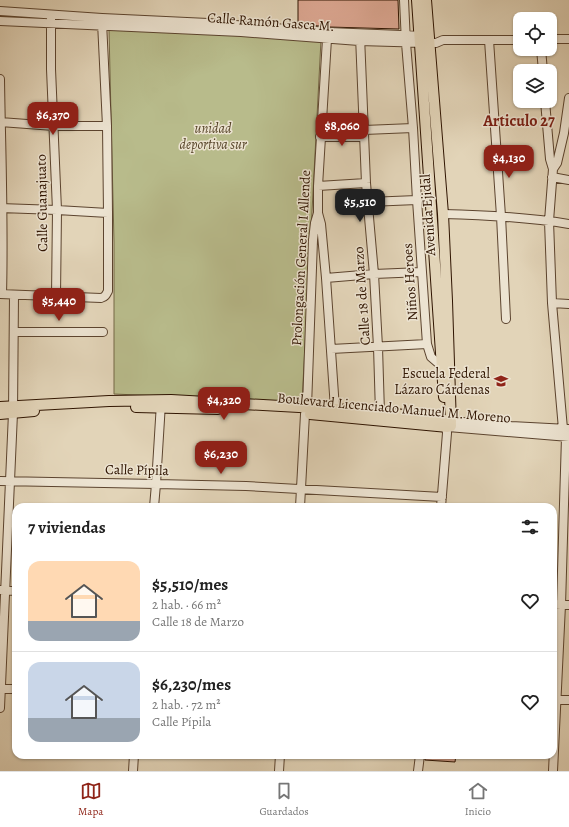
<!DOCTYPE html>
<html lang="es">
<head>
<meta charset="utf-8">
<style>
  :root { --surface:#fff; --page:#f6f6f6; --text:#222; --muted:#767676; --line:#e0e0e0; --accent:#8f2418 }
  body { margin:0; font-family:Alegreya,serif; background:var(--page); color:var(--text); height:100vh; display:flex; flex-direction:column; font-size:15px; white-space:nowrap }
  * { box-sizing:border-box; margin:0 }
  p { font-size:13px; color:var(--muted) }
  .icon { flex:none; width:22px; height:22px; fill:none; stroke:currentColor; stroke-width:2; stroke-linecap:round; stroke-linejoin:round }
  .map { position:relative; flex:1; overflow:hidden }
  .details { position:absolute; left:12px; top:503px; width:545px; height:256px; display:flex; flex-direction:column; background:var(--surface); border-radius:12px; box-shadow:0 1px 3px #0004 }
  .details>* { flex:none }
  .fabs { position:absolute; left:513px; top:12px; display:grid; gap:8px }
  .fabs a { display:grid; place-items:center; width:44px; height:44px; border-radius:8px; background:var(--surface); box-shadow:0 1px 3px #0004; font-size:20px }
  .price { position:absolute; translate:-50% -34px; padding:0 9px; border-radius:8px; background:var(--accent); color:#fff; font-size:13px; line-height:26px; filter:drop-shadow(0 1px 2px #0008) }
  .price::after { content:''; position:absolute; left:50%; top:24px; width:12px; height:9px; margin-left:-6px; background:inherit; clip-path:polygon(0 0,100% 0,50% 100%) }
  .price.selected { background:#222; color:#fff }
  ul { padding:0; list-style:none }
  li { display:flex; align-items:center; gap:12px; height:100px; padding:0 16px }
  li+li { border-top:1px solid var(--line) }
  li span { display:grid; place-items:center; flex:none; width:112px; height:80px; border-radius:12px; color:#555 }
  li>.icon { margin-inline-start:auto }
  span .icon { width:48px; height:48px; fill:#fffc; stroke-width:1 }
  li b { font-size:17px }
  h2 { display:flex; justify-content:space-between; align-items:center; height:48px; padding:0 16px; font-size:17px }
  .tab-bar { display:flex; justify-content:space-around; align-items:center; height:56px; border-top:1px solid var(--line); background:var(--surface); font-size:11px; color:var(--muted) }
  .tab-bar a { display:grid; justify-items:center; gap:2px }
  .tab-bar .selected { color:var(--accent) }
  .map>svg:first-child { display:block }
</style>
</head>
<body>
<div class="map">
<svg width="569" height="771" viewBox="0 0 569 771">
  <rect width="100%" height="100%" fill="#e2d4b8"/>
  <filter id="stains"><feTurbulence type="fractalNoise" baseFrequency=".005" numOctaves="4"/><feColorMatrix values="0 0 0 0 .2 0 0 0 0 .09 0 0 0 0 .02 0 0 0 .5 -.17"/></filter>
  <radialGradient id="worn" r=".72"><stop offset=".6" stop-color="#630" stop-opacity="0"/><stop offset="1" stop-color="#630" stop-opacity=".3"/></radialGradient>
  <!-- green -->
  <path fill="#b8bb8b" stroke="#746846" d="M 109,30 L 241,34 L 321,40 L 302,402 L 114,394 L 114,242 Z"/>
  <!-- building -->
  <path fill="#dca792" stroke="#2f1401" d="M 298,0 L 398,0 L 399,29 L 329,27 L 298,24 Z
    M 425,755 L 456,755 L 455,762 L 425,760 Z"/>
  <g fill="none" stroke-linecap="round" stroke-linejoin="round">
    <defs>
      <path id="minor" d="M 404,0 L 406,43 L 413,128 L 417,200 L 427,344 L 431,357 L 445,369
        M 0,11 L 102,18 L 208,23 L 329,32 L 425,36
        M 51,19 L 51,69 L 57,210 L 56,296
        M 0,21 L 241,32 L 359,41 L 429,43 L 436,43 L 443,40 L 520,40
        M 360,36 L 366,183 L 374,274 L 378,347 L 380,413
        M 550,39 L 569,39
        M 489,40 L 501,216 L 506,319
        M 541,49 L 543,71
        M 0,79 C 1,151 4,222 2,294
        M 545,101 L 550,159 L 553,169 L 549,221 L 552,303 L 563,429 L 566,437 L 561,605 L 553,771
        M 0,122 L 54,126 L 107,126
        M 364,130 L 413,128
        M 320,137 L 364,137
        M 553,169 L 557,163 L 564,133 L 569,98
        M 552,177 L 569,180
        M 318,186 L 366,183
        M 368,202 L 417,200
        M 0,208 L 57,210 L 108,213
        M 318,213 L 321,224 L 326,278 L 335,409
        M 443,214 C 485,215 527,217 569,224
        M 326,278 L 374,274 L 422,272
        M 0,294 L 101,298 C 105,297 106,295 108,291 L 108,213 L 107,126 L 102,22
        M 552,303 L 569,304
        M 14,332 L 103,332
        M 331,349 L 427,344
        M 451,421 L 511,426 L 568,429
        M 448,427 L 569,437
        M 0,481 L 156,484 L 246,486 L 442,497
        M 154,507 L 156,484 L 161,403
        M 300,507 L 305,414 L 307,407 L 313,240 L 315,223 L 318,213 L 318,186 L 327,39 L 329,32
        M 441,507 L 447,433 L 446,427
        M 0,590 L 16,591
        M 553,604 L 569,605
        M 0,689 L 16,689
        M 553,700 L 569,700
        M 0,708 L 10,481 L 13,413 L 14,295
        M 133,771 L 134,755
        M 279,771 L 280,755
        M 418,771 L 420,755"/>
      <path id="major" d="M 417,0 L 444,397
        M 426,0 L 443,214 L 447,301 L 451,426
        M 0,407 L 109,401 L 171,400 L 335,409 L 405,415 L 451,421
        M 136,407 L 218,409
        M 0,414 L 34,411
        M 310,414 L 448,427"/>
    </defs>
    <!-- minor casing -->
    <use href="#minor" stroke="#5c442f" stroke-width="10"/>
    <!-- major casing -->
    <use href="#major" stroke="#2f1401" stroke-width="12"/>
    <!-- minor -->
    <use href="#minor" stroke="#ece3d1" stroke-width="8"/>
    <!-- major -->
    <use href="#major" stroke="#e2d4b8" stroke-width="10"/>
  </g>
  <!-- icons -->
  <defs>
    <symbol id="school-bare" viewBox="-9 -9 18 18"><path d="M0-5L7-2L0 1L-7-2ZM-4 1L0 2.5L4 1V4Q0 6-4 4Z" fill="#8f2418" stroke="#ece3d1" stroke-width="2.5" paint-order="stroke"/></symbol>
  </defs>
  <g fill-rule="evenodd">
    <use href="#school-bare" x="491" y="371" width="20" height="20"/>
  </g>
  <g text-anchor="middle" dominant-baseline="central" stroke-width="3" stroke-linejoin="round" paint-order="stroke">
    <!-- street labels -->
    <g font-size="14" fill="#2f1401" stroke="#ece3d1">
      <text transform="translate(271 22) rotate(4)">Calle Ramón Gasca M.</text>
      <text transform="translate(42 203) rotate(-91)">Calle Guanajuato</text>
      <text transform="translate(428 215) rotate(-94)">Avenida Ejidal</text>
      <text transform="translate(301 258) rotate(-87)">Prolongación General I Allende</text>
      <text transform="translate(410 282) rotate(-94)">Niños Heroes</text>
      <text transform="translate(362 296) rotate(-94)">Calle 18 de Marzo</text>
      <text transform="translate(394 408) rotate(5)">Boulevard Licenciado Manuel M. Moreno</text>
      <text transform="translate(137 470) rotate(1)">Calle Pípila</text>
    </g>
    <!-- park labels -->
    <g font-size="14" font-style="italic" fill="#58462a" stroke="#ece3d1">
      <text x="213" y="128">unidad<tspan x="213" dy="16">deportiva sur</tspan></text>
    </g>
    <!-- poi labels -->
    <g font-size="14" fill="#2f1401" stroke="#ece3d1" text-anchor="end">
      <text x="490" y="373">Escuela Federal<tspan x="490" dy="16">Lázaro Cárdenas</tspan></text>
    </g>
    <!-- quarter labels -->
    <g font-size="16" font-weight="bold" fill="#7a1f14" stroke="#ece3d1">
      <text x="519" y="121">Articulo 27</text>
    </g>
  </g>
  <rect width="100%" height="100%" filter="url(#stains)"/>
  <rect width="100%" height="100%" fill="url(#worn)"/>
</svg>
<div class="fabs">
<a><svg class="icon" aria-label="locate" viewBox="0 0 24 24"><circle cx="12" cy="12" r="6"/><path d="M12 2v4M12 18v4M2 12h4M18 12h4"/></svg></a>
<a><svg class="icon" aria-label="layers" viewBox="0 0 24 24"><path d="M12 4l9 5-9 5-9-5zM3 14l9 5 9-5"/></svg></a>
</div>
<b class="price" style="left:53px;top:136px">$6,370</b>
<b class="price" style="left:342px;top:147px">$8,060</b>
<b class="price" style="left:509px;top:179px">$4,130</b>
<b class="price selected" style="left:360px;top:223px">$5,510</b>
<b class="price" style="left:59px;top:322px">$5,440</b>
<b class="price" style="left:224px;top:421px">$4,320</b>
<b class="price" style="left:221px;top:475px">$6,230</b>
<section class="details">
<h2>7 viviendas<svg class="icon" aria-label="filters" viewBox="0 0 24 24"><path d="M4 7h16M4 17h16"/><circle cx="9" cy="7" r="2"/><circle cx="15" cy="17" r="2"/></svg></h2>
<ul>
<li><span style="background:linear-gradient(#ffd9b3 75%,#9aa5b1 0)"><svg class="icon" aria-label="home" viewBox="0 0 24 24"><path d="M3 11l9-7 9 7M6 9v11h12V9"/></svg></span><div><b>$5,510/mes</b><p>2 hab. · 66 m²</p><p>Calle 18 de Marzo</p></div><svg class="icon" aria-label="heart" viewBox="0 0 24 24"><path d="M12 20l-8-8c-3-5 5-10 8-4 3-6 11-1 8 4z"/></svg></li>
<li><span style="background:linear-gradient(#c9d6e8 70%,#9aa5b1 0)"><svg class="icon" aria-label="home" viewBox="0 0 24 24"><path d="M3 11l9-7 9 7M6 9v11h12V9"/></svg></span><div><b>$6,230/mes</b><p>2 hab. · 72 m²</p><p>Calle Pípila</p></div><svg class="icon" aria-label="heart" viewBox="0 0 24 24"><path d="M12 20l-8-8c-3-5 5-10 8-4 3-6 11-1 8 4z"/></svg></li>
</ul>
</section>
</div>
<nav class="tab-bar">
<a class="selected"><svg class="icon" aria-label="map" viewBox="0 0 24 24"><path d="M3 6l6-2 6 2 6-2v14l-6 2-6-2-6 2zM9 4v14M15 6v14"/></svg>Mapa</a>
<a><svg class="icon" aria-label="saved" viewBox="0 0 24 24"><path d="M7 4h10v16l-5-4-5 4z"/></svg>Guardados</a>
<a><svg class="icon" aria-label="home" viewBox="0 0 24 24"><path d="M3 11l9-7 9 7M6 9v11h12V9"/></svg>Inicio</a>
</nav>
</body>
</html>
